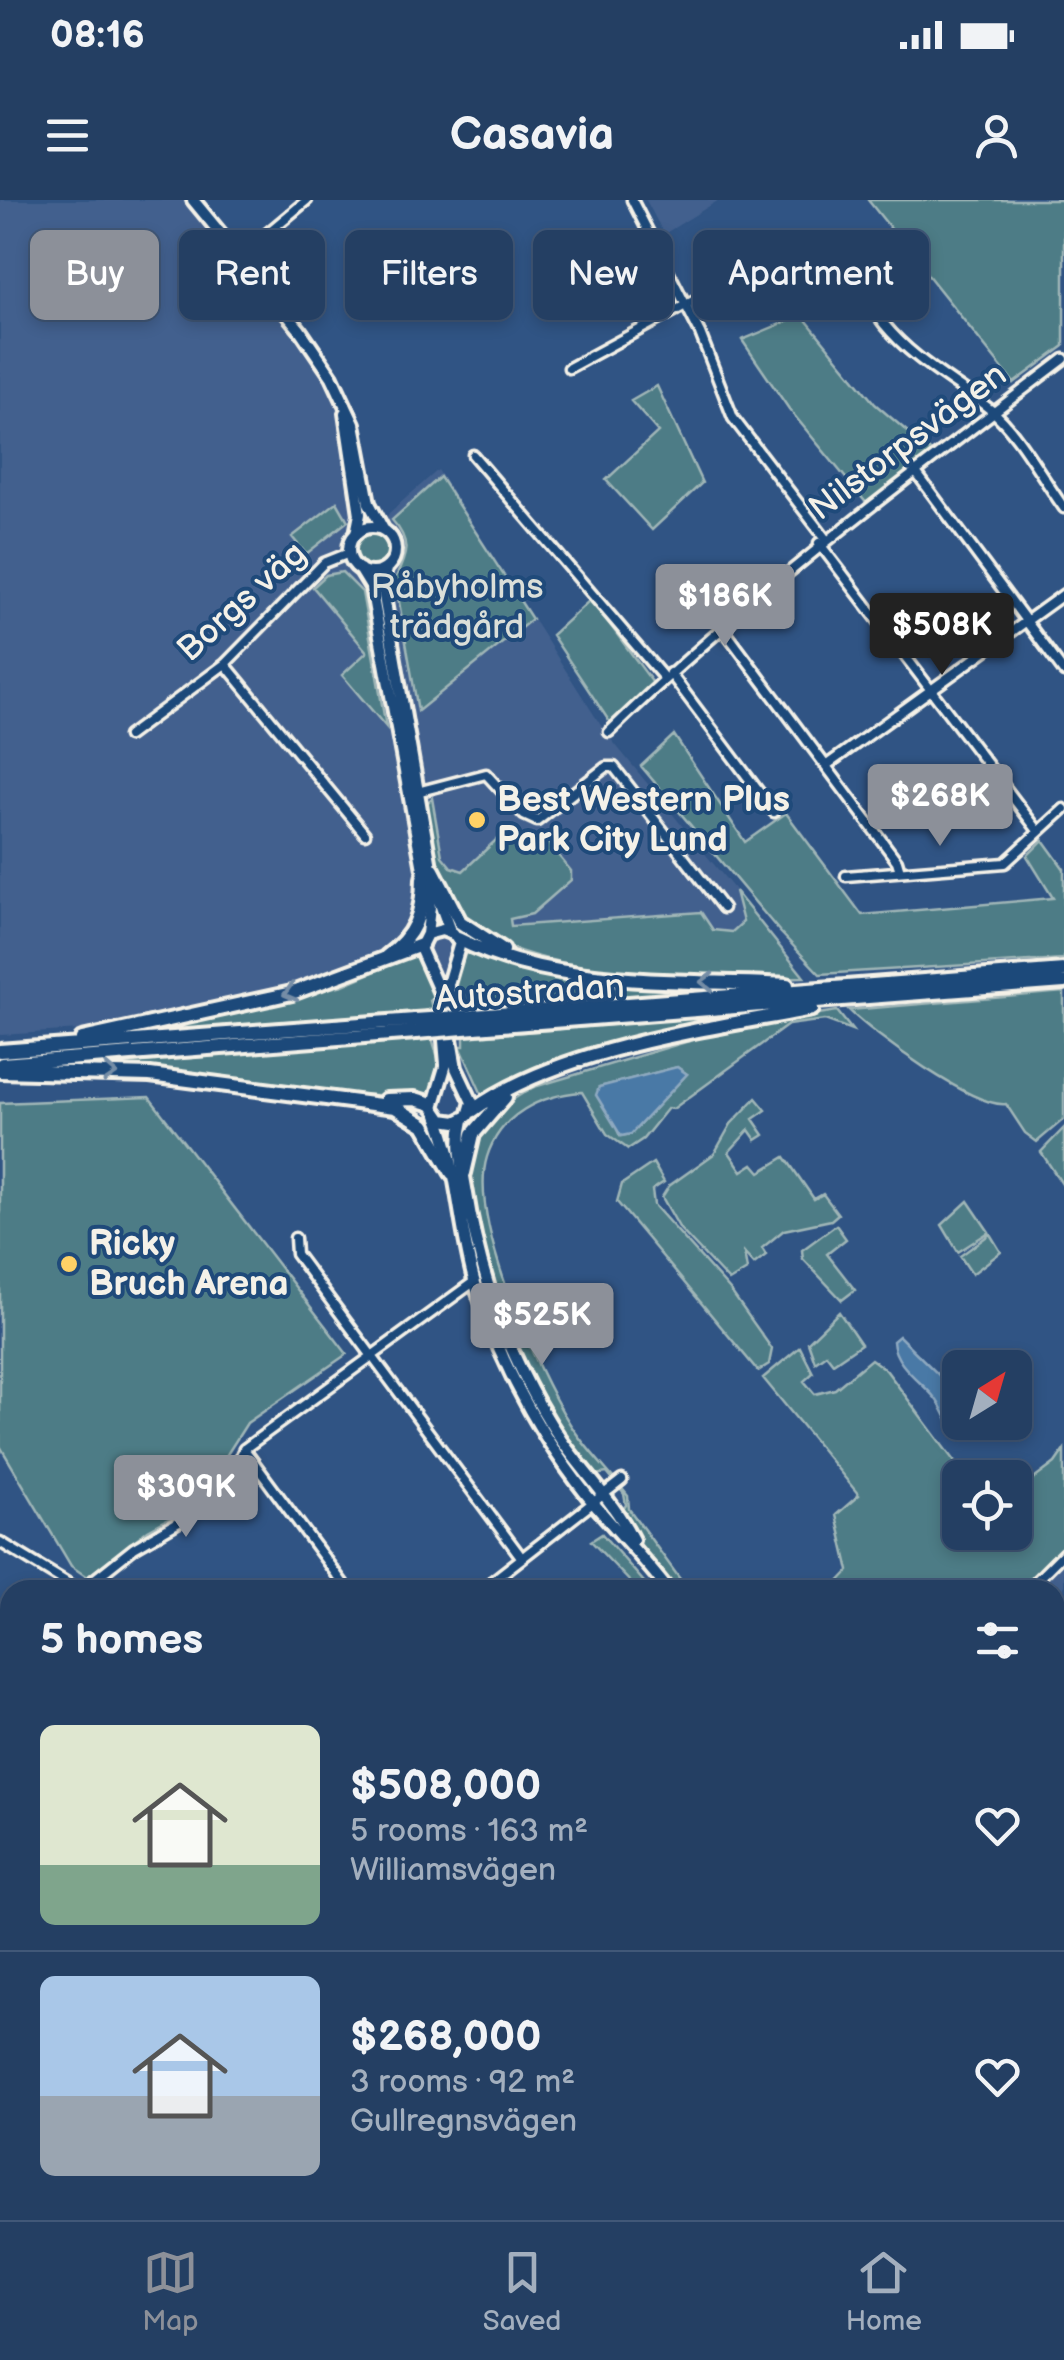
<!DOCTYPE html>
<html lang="en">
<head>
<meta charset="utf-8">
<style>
  :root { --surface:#243f63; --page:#304a6c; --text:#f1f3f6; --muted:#a3afbe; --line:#415878; --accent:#8c9099 }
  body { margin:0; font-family:"Balsamiq Sans",sans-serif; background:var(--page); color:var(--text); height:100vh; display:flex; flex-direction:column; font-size:38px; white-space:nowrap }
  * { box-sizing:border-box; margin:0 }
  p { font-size:32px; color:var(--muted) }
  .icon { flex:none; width:55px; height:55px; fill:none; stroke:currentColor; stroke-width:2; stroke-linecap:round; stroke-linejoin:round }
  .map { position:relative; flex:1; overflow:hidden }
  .details { position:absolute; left:0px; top:1380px; width:1065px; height:640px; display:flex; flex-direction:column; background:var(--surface); border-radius:30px 30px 0 0; box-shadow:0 5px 15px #0003,0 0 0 2px var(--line) }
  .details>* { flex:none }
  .hud { position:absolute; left:30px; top:30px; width:1005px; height:90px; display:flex; gap:20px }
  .needle { width:65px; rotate:37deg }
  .fabs { position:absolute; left:942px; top:1150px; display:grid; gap:20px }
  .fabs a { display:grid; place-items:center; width:90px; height:90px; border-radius:15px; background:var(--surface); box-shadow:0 5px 15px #0003,0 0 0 2px var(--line); font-size:50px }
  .price { position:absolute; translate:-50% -85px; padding:0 22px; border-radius:10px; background:var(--accent); color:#fff; font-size:32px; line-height:65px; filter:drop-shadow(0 2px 5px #0008) }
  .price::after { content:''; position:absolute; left:50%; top:60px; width:30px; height:22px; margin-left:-15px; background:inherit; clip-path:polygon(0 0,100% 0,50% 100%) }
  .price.on { background:#222; color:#fff }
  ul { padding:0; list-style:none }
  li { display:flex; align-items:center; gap:30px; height:250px; padding:0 40px }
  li+li { border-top:2px solid var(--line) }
  li span { display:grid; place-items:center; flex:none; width:280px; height:200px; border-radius:15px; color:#555 }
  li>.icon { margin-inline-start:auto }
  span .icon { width:120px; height:120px; fill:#fffc; stroke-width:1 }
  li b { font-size:42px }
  h2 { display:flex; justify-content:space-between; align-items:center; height:120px; padding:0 40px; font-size:42px }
  .tag { padding:0 35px; border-radius:15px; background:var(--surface); box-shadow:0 5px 15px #0003,0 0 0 2px var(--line); font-size:35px; line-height:90px }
  .tag.on { background:var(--accent); color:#fff }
  .status { display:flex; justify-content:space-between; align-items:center; height:70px; padding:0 50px; background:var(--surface); direction:ltr }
  .status svg { height:28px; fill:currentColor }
  header { display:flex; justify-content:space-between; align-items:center; height:130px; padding:0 40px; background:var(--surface); font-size:45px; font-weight:700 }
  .tab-bar { display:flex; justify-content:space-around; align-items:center; height:140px; border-top:2px solid var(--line); background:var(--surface); font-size:28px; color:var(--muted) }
  .tab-bar a { display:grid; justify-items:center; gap:5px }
  .tab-bar .on { color:var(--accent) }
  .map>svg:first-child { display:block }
</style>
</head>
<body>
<div class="status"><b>08:16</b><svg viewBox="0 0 49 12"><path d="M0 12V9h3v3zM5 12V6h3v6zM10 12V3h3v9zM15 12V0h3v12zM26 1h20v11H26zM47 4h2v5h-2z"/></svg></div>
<header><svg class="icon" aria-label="menu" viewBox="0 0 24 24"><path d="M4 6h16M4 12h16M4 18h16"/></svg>Casavia<svg class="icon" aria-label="person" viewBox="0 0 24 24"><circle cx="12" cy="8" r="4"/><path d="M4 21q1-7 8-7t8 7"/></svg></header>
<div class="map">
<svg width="1064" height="2020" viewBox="0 0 1064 2020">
  <rect width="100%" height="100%" fill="#305484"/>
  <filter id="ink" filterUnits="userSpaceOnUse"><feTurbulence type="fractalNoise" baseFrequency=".01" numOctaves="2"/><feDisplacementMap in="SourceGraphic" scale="20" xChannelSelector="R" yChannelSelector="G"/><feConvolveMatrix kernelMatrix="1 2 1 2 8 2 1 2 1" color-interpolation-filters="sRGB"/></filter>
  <g filter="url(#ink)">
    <!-- built -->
    <path fill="#43618e" d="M 0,0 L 184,0 L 308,148 L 349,221 L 372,347 L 389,313 L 438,270 L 605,532 L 804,774 L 445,807 L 0,835 Z
      M 646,0 L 719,0 L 664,34 Z
      M 1064,1357 L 1064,1483 L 1055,1474 L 1055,1390 L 1032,1390 Z
      M 1064,1530 L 1064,1766 L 1055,1765 L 1055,1536 Z
      M 782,2010 L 906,2010 L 892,2020 L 787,2020 Z"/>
    <!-- green -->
    <path fill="#4d7c86" stroke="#a0b6b7" stroke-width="2.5" fill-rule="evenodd" d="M 868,0 L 1064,0 L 1064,146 L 1014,183 Z
      M 802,115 L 875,204 L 935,255 L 868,305 L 789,209 L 742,140 Z
      M 657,186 L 702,283 L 652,330 L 606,280 L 658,232 L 631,201 Z
      M 440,277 L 532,419 L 418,511 L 395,379 C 407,355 412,342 392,320 Z
      M 337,302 L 348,321 L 306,354 L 292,337 Z
      M354 350a17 17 0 1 1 34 0a17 17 0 1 1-34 0Z
      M 342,372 L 362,392 L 386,527 L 342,475 L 367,452 L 313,387 L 326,375 Z
      M 591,399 L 653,483 L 611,524 L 552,435 Z
      M 674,535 L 745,642 L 786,613 L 862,715 L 1053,698 L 1027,656 L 1043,640 L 1064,669 L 1064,759 L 820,774 L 780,732 L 641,566 Z
      M 432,598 L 442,656 L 451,667 L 463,671 L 510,627 L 517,638 L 545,639 L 571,671 L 571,680 L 532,714 L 510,719 L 511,726 L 701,712 L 713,730 L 732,732 L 743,722 L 735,691 L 804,777 C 725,780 509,781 459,713 C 437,682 431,641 426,604 Z
      M 465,749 L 499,760 L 726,789 L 462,808 L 451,789 Z
      M 415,754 L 437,796 L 430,800 L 432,808 L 424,811 L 144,832 L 343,785 Z
      M 1064,792 L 1064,919 L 1037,942 L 1025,933 L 1006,904 C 974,908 874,835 849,810 Z
      M 837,811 L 852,830 L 825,820 L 788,825 L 673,909 L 668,908 L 643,939 L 628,949 L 607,934 L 582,892 C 541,895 500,914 487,957 C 468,1018 536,1171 570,1224 C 587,1251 609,1271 628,1296 L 629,1309 L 688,1390 L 674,1390 L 619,1315 L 626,1305 L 624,1294 L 607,1273 L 594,1275 C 543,1211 444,1026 474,944 C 484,919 511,899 534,887 L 733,828 ZM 677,867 L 687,874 L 631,934 L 620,936 L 599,887 Z
      M 732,815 L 483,897 L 460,846 L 464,846 L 464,837 Z
      M 432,838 L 441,868 L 429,897 C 316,896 206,872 94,866 Z
      M 149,897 L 347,1154 L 247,1223 L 214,1275 L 179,1313 L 148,1330 L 87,1377 L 71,1366 L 0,1246 L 0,903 Z
      M 756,898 L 766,910 L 753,919 L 764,935 L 756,940 L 749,930 L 729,952 L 742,971 L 753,964 L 760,972 L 785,957 L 814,999 L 823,994 L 838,1014 L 831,1020 L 784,1030 L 762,1048 L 766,1055 L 754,1064 L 744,1053 L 747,1070 L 729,1081 L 680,1029 L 662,997 L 669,986 L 714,954 L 731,924 Z
      M 1064,928 L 1064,987 L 1041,952 Z
      M 653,963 L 664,982 L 652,990 L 654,1005 L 730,1090 L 772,1149 L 769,1164 L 758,1171 L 617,1002 L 622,984 Z
      M 968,1001 L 989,1032 L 958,1052 L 942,1025 Z
      M 836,1025 L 846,1039 L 827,1054 L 855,1090 L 842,1100 L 803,1059 L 802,1050 Z
      M 990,1034 L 1001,1052 L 972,1074 L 960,1056 Z
      M 839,1112 L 861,1144 L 833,1163 L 826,1154 L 815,1162 L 808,1142 Z
      M 800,1147 L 813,1173 L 804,1181 L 815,1194 L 835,1189 L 871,1159 L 886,1170 L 966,1277 L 960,1278 L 960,1332 L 1015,1332 L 1015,1293 L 1055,1263 L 1064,1250 L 1064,1345 L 1020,1390 L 831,1390 L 849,1371 L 836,1315 L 859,1295 L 763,1178 Z
      M 602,1334 L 651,1390 L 638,1390 L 591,1341 Z"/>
    <!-- water -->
    <path fill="#4a79a6" stroke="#8ea9c0" stroke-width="2.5" d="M 677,867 L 687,874 L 631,934 L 621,936 L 596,895 L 599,887 Z
      M 899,1136 L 946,1182 L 964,1227 L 958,1231 C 945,1222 945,1210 935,1198 C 922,1182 894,1165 893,1141 Z"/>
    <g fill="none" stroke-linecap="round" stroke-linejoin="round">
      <defs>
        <path id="street" d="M 632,0 L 700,133 L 733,218 L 825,338
          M 240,56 L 307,0
          M 569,168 L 793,47 L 821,41 C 854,52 864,99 884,124 C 915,162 954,181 991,210 C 1017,230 1044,281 1064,308
          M 473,255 L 664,478
          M 915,271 L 1064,472
          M 819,343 L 1039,632
          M 722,427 L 897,661 L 900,671
          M 225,464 L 365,634
          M 670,473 L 774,612
          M 609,532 C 751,394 907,278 1064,159
          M 128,536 L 225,464 L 324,363 L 349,353
          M 827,565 L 1064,394
          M 413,593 L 486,574 L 524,615 L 537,621 L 606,567 L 614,567 L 723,708
          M 846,676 L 1005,663 L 1064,609
          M 295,1038 L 296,1054 L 522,1358 L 481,1390
          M 0,1342 L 79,1390
          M 522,1358 L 622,1280
          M 81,1390 L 134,1348 L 179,1322 L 237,1264 L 244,1249
          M 348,1390 L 244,1249 L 475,1081
          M 1027,1390 L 1064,1353
          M 1055,1526 L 1064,1521
          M 1055,1678 L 1064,1686
          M 0,1967 L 10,1973
          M 29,2010 L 34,2020
          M 72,2020 L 86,2010"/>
        <path id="secondary" d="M 193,0 L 300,130 L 332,177 L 354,224 L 369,303 L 383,329
          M 345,213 L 360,314 L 356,334
          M349 350a23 23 0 1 1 46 0a23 23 0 1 1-46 0Z
          M 360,369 L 371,387 L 430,707 L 427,734
          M 386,369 L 382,385 L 435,690 L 450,731
          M 442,730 L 453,734 L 460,743 L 448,784 L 451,839 L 456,868 L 472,902 L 468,916 L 456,922 L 442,920 L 433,907 L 446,864 L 440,793 L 420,748 L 427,734 Z
          M 437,915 C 459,969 459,1031 476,1087 C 503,1171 549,1254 608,1320 C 629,1344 649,1365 668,1390
          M 463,920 C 457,944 462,965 466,988 C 480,1079 510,1163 561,1240 C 584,1273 615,1303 633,1340
          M 1055,1782 L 1064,1784"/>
        <path id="highway" d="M 433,670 L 460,722 L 503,750
          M 458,739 C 557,789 680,779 787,785
          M 386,757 C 415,736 423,714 423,678
          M 474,816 L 1064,770
          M 475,827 L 1064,782
          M 82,839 L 292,793 L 421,745
          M 0,851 L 415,820
          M 2,864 L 416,832
          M 0,871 L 150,875 L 395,907 L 424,925 L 452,973
          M 386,900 L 415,899 L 432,904
          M 472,911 C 558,848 708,829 812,809
          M 464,973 L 473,934 L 505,897"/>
      </defs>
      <!-- street casing -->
      <use href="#street" stroke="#f4f1e8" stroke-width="15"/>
      <!-- secondary casing -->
      <use href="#secondary" stroke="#f4f1e8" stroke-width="18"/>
      <!-- highway casing -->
      <use href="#highway" stroke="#f4f1e8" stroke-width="20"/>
      <!-- street -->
      <use href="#street" stroke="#1f4a7a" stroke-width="8"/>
      <!-- secondary -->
      <use href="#secondary" stroke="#1f4a7a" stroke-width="10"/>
      <!-- highway -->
      <use href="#highway" stroke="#1f4a7a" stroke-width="12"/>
      <defs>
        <path id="highway-bridge" d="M 415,820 L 474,816
          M 416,832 L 475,827"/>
      </defs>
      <!-- highway-bridge casing -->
      <use href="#highway-bridge" stroke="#f4f1e8" stroke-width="20" stroke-linecap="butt"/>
      <!-- highway-bridge -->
      <use href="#highway-bridge" stroke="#1f4a7a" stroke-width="12"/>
    </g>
    <!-- one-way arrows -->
    <defs><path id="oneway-chevron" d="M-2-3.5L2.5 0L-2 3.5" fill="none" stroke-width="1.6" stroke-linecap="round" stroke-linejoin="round" transform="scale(2.5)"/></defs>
    <g stroke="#748da6">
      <use href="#oneway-chevron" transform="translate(707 782) rotate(-179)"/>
      <use href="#oneway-chevron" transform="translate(290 793) rotate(164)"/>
      <use href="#oneway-chevron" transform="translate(110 873) rotate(3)"/>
    </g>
  </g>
  <!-- markers -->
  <g fill="#ffd166" stroke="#1f4a7a" stroke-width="4">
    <circle cx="477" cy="620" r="10"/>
    <circle cx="69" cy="1064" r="10"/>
  </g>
  <g text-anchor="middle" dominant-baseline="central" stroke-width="8" stroke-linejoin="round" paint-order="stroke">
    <!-- street labels -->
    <g font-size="35" fill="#f4f1e8" stroke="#1f4a7a">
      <text transform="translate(908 242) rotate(-37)">Nilstorpsvägen</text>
      <text transform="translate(242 402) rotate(-42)">Borgs väg</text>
      <text transform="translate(530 793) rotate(-4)">Autostradan</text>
    </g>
    <!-- park labels -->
    <g font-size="35" fill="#dbdfd9" stroke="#1f4a7a">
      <text x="457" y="387">Råbyholms<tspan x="457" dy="40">trädgård</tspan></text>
    </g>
    <!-- poi labels -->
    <g font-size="35" font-weight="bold" fill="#f4f1e8" stroke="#1f4a7a" text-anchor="start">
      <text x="497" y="600">Best Western Plus<tspan x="497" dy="40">Park City Lund</tspan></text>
      <text x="89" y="1044">Ricky<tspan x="89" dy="40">Bruch Arena</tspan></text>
    </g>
  </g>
</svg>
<div class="fabs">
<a><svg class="needle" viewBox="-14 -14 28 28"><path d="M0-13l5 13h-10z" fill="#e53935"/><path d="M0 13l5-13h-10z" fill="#a3afbe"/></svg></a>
<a><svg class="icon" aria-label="locate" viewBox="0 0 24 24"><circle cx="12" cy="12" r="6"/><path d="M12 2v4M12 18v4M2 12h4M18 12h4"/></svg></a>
</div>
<b class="price" style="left:725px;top:449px">$186K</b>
<b class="price on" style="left:942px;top:478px">$508K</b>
<b class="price" style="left:940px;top:649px">$268K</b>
<b class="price" style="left:542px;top:1168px">$525K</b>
<b class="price" style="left:186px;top:1340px">$309K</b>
<div class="hud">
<a class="tag on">Buy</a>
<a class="tag">Rent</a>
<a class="tag">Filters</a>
<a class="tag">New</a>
<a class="tag">Apartment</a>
</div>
<section class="details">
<h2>5 homes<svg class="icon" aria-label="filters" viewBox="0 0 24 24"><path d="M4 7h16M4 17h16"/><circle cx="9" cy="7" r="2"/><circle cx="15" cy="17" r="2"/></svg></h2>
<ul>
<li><span style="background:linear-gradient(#dfe7d0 70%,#7fa58c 0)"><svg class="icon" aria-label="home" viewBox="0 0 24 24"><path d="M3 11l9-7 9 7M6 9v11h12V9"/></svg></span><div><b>$508,000</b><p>5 rooms · 163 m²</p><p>Williamsvägen</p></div><svg class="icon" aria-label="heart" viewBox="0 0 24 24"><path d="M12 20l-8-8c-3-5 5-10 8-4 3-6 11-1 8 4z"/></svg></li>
<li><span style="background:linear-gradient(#a9c7e8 60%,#9aa5b1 0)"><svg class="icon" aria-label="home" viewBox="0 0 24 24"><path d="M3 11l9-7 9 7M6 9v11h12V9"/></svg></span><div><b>$268,000</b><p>3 rooms · 92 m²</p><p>Gullregnsvägen</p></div><svg class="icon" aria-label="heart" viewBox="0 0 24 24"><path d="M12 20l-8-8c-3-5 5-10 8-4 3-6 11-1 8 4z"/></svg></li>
</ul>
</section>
</div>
<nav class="tab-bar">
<a class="on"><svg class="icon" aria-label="map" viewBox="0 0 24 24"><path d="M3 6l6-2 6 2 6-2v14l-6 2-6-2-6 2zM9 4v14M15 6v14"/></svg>Map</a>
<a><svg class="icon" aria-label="saved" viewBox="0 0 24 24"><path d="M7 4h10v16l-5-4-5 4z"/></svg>Saved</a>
<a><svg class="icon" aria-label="home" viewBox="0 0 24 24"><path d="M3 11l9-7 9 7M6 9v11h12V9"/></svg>Home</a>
</nav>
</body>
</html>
